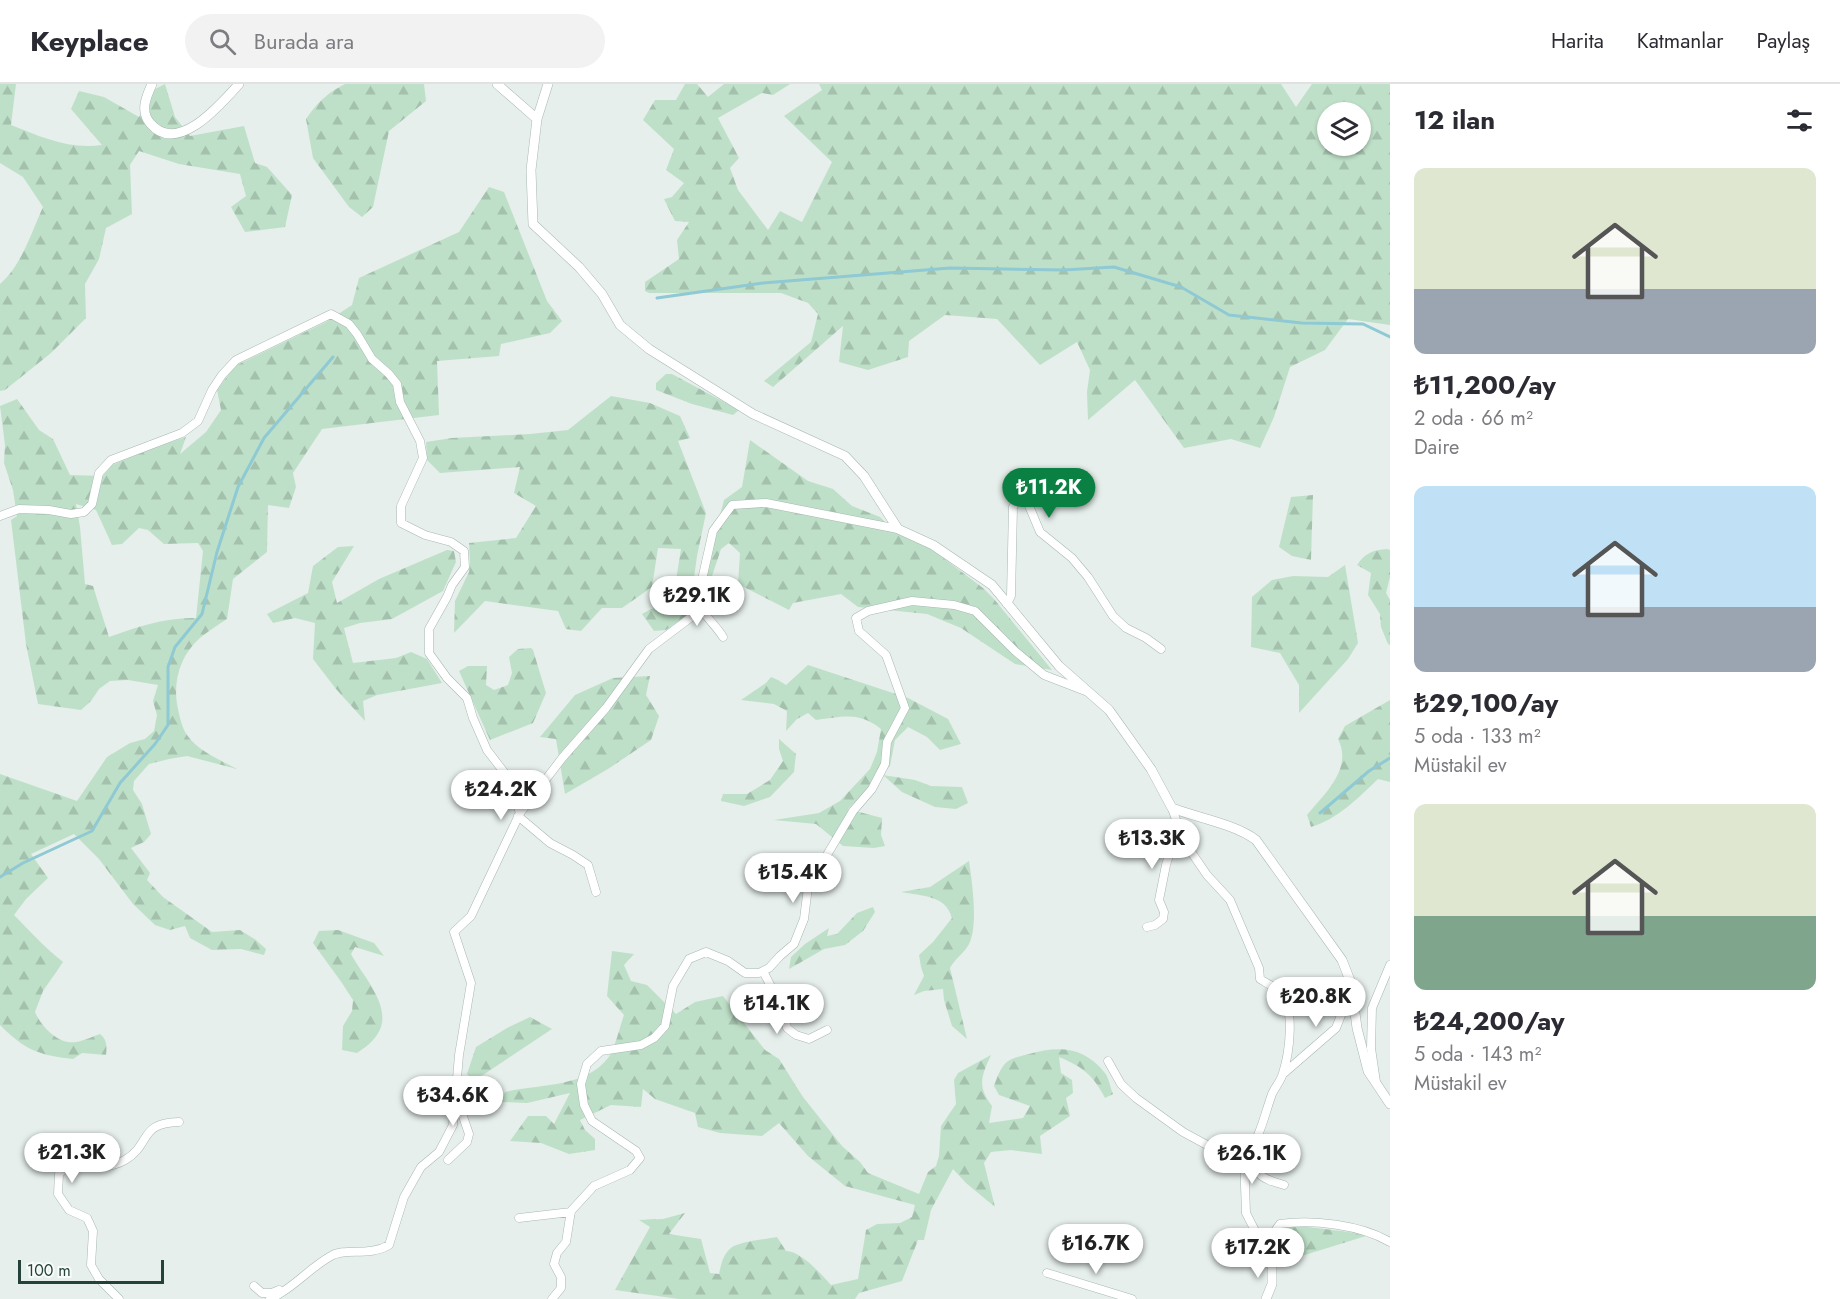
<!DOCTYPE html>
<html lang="tr">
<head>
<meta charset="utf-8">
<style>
  :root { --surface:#fff; --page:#f2f2f3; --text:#2b2b33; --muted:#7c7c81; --line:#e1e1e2; --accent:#0b8043 }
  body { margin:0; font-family:Jost,sans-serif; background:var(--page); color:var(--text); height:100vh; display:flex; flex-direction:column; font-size:22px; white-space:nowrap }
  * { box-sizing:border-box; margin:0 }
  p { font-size:20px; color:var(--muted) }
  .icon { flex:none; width:33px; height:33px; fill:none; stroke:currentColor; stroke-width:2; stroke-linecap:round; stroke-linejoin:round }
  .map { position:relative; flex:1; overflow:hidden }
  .sheet { display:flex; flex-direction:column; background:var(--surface); width:450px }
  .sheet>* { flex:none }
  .controls { position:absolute; left:1317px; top:18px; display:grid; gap:12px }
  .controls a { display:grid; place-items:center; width:54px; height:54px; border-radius:50%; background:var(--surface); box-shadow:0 2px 4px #0004; font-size:30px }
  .scale { position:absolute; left:18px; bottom:15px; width:146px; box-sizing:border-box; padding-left:6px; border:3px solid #24423a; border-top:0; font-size:16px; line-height:21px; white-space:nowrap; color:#24423a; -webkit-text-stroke:4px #f7fbf9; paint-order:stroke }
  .price { position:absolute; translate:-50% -51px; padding:0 14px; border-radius:21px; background:#fff; color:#222; font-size:20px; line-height:39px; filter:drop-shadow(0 2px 3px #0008) }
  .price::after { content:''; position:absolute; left:50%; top:36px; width:18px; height:14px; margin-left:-9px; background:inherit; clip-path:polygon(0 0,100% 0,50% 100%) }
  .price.active { background:var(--accent); color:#fff }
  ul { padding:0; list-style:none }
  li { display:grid; align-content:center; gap:12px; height:318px; padding:0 24px }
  li span { display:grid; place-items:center; height:186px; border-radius:12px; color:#555 }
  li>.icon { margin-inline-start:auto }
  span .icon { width:108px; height:108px; fill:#fffc; stroke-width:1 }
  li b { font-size:26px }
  h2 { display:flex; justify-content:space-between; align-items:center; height:72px; padding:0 24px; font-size:26px }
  header { display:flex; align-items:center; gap:36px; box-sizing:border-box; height:84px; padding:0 30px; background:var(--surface); border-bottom:2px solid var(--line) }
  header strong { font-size:28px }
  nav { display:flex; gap:33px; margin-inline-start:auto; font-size:21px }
  .search { width:420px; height:54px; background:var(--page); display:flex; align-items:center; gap:15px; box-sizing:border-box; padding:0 21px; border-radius:33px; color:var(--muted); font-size:22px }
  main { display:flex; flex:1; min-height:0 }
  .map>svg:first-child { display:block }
</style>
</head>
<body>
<header>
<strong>Keyplace</strong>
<div class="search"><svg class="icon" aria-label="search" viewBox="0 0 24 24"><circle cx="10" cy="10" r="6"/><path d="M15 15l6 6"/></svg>Burada ara</div>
<nav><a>Harita</a><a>Katmanlar</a><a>Paylaş</a></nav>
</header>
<main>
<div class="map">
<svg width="1390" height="1215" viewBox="0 0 1390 1215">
  <defs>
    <pattern id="forest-firs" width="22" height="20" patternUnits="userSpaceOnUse" patternTransform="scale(1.5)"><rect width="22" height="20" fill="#bfe0c8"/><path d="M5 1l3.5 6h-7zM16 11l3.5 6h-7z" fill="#a4c1ad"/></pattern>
  </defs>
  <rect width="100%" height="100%" fill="#e6efeb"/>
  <!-- forest -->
  <path fill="url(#forest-firs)" fill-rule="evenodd" d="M 0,0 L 16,0 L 11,41 C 41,53 70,66 102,61 L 71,25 L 79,7 L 104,13 L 139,33 L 155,5 L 165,0 L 175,33 L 190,52 L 244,42 L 255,79 L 267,83 L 292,111 L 285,143 L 245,148 L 231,123 L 246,112 L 240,90 L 179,80 L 139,67 L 130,81 L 132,130 L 106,144 L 99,175 L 85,200 L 86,234 L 51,269 L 5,306 L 0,307 L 0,200 C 22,181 31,149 43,123 L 23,93 L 0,79 Z
    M 345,0 L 424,0 L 426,17 L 389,47 L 373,123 L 362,133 L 349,123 L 313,74 L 306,35 C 318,18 326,10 345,0 Z
    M 685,0 L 697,0 L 708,13 L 724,0 L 790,0 L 773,11 L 762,9 L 718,34 L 739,74 L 730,84 L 738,106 L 768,146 L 780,127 L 802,138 L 832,78 L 784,32 L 822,6 L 819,0 L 1281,0 L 1296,23 L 1312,0 L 1390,0 L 1390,241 L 1348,235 L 1325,266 L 1290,283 L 1274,333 L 1260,364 L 1231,355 L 1184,364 L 1135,296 L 1088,336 L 1087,308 L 1090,286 L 1077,258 L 1040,281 L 997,235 L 945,231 L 909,257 L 908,273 L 868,286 L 839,278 L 843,242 L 773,303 L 764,297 L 811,258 L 818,230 L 808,219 L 781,209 L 649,209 L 645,207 L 645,198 L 679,175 L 677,156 L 689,138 L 675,137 L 664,115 L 672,113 L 684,99 L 666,86 L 674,65 L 643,36 L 655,16 L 676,16 ZM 1360,28 L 1360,62 L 1328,62 L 1328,28 Z
    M 489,103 L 504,108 L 547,217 L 562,237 L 550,249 L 501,260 L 499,272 L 437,277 L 439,331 L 322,345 L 293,389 L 296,403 L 289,424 L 268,421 L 267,468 L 233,495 L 227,535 C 218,541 208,547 200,554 C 180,571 172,599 178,625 C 180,634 182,644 187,651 C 198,667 220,676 237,685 L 187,672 L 169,675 L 149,680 L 134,697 L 133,706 L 142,720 L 151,750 L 144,758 L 131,764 L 150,789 L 147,796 L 163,813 L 212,848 L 240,846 L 256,856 L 266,865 L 264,871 L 241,865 L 212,866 L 190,854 L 185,842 L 170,846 L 155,841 L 133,820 L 99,775 L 74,750 L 31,770 L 48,794 L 26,815 L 14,831 C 30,847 45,864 63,878 L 43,907 L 35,928 C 41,942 58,961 76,958 C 84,957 93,952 100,950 C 107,955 107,963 106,971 L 82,969 L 73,975 C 38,971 25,966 0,941 L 0,690 L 77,717 L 107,673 L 130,659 L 145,655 L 154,647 L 157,631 L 153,617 L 158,601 L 128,596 L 110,597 L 99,605 L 91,617 L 81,626 L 38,620 L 26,560 L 11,436 L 17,432 L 13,406 L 4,379 L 5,361 L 0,322 L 17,315 L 39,346 L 53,355 L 70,391 L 103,392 L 112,381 L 153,364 L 186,353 L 180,370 L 206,348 L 221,326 L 217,306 L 235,282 L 326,238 L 352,221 L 359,194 L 459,148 ZM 76,420 L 96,426 L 112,461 L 122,460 L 139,444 L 148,446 L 164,460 L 198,459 L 203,467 L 196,534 C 166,533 137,543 109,553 L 93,502 L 85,500 L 80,443 Z
    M 666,290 L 672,290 L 739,326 L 733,331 L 692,320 L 656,306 L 656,299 Z
    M 611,312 L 650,319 L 680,332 L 690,354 L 678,357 L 706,429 L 697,472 L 689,530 L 666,546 L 654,547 L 642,530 L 651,525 L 672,521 L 681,465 L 658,464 L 652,503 L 622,524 L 602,524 L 581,547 L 566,545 L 558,527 L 485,517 L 454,549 L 455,517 L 469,488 L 470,479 L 469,459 L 516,454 L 536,422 L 514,409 L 520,383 L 440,389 L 427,376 L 426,358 L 452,354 L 530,350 L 568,346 Z
    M 750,356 L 808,397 L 833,405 L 852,422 L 880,433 L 896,449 L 930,464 L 983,504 L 994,515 L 1052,586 L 1015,580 L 961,544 L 927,530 L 858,523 L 841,510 L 793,519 L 789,526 L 738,500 L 740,469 L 729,459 L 721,465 L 708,504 L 704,504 L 715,450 L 724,416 L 742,403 Z
    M 1313,411 L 1311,476 L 1292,472 L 1279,463 L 1291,413 Z
    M 354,462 L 332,498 L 337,519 L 379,495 L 447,466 L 454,467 L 456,478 L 443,507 L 392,535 L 360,539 L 344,544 L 353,579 L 396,574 L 411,568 L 427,575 L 442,599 L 377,611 L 363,617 L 365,637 L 336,605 L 313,575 L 315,539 L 295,534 L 273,539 L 267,530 L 308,509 L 313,482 L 338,463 Z
    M 1387,465 L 1390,466 L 1390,493 L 1386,509 L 1390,516 L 1390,561 L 1388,560 L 1381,543 L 1380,530 L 1368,511 L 1371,489 L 1357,481 C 1365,469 1373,466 1387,465 Z
    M 1345,481 L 1358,559 L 1348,575 L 1299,629 L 1299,601 L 1280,569 L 1251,563 L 1252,513 L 1272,496 L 1293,492 L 1328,493 Z
    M 531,564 L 533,566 L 546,609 L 533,639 L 490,656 L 459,587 L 468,582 L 487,582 L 486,601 L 494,606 L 508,601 L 512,589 L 509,573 L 518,565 Z
    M 808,581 L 908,614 L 948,635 L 961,660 L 940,666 L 927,653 L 908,643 L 895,656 L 890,682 L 848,725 L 882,734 L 881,751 L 885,762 L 874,764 L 843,762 L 816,740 L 774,736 L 819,729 L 840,717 L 870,685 L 877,668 L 881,645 C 858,627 843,633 816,636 L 808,629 L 797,635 L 786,647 L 787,627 L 774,620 L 741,616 L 766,599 L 771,593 L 778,596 L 786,601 Z
    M 650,592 L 646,611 L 659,632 L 651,656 L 608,685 L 565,710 L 556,655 L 540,653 L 575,611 L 613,594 Z
    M 1390,616 L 1390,698 L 1378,695 C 1357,715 1338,735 1311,743 L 1307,731 C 1325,709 1353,685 1338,655 L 1345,642 Z
    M 779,655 L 796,670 L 794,688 L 770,713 L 744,722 L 721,717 L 723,710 L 747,710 L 770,696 L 783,677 L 779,665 Z
    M 883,691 L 915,696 L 931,702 L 962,703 L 968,719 L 956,725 L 935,723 L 902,708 Z
    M 969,777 C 972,798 978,838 970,858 C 966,868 955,874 950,884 L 967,955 L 952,942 L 944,916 L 943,905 L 924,907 L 914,911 L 924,892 L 921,883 L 919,871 L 933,858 L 952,834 C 946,811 922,812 901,808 L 930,803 Z
    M 873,823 L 875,828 L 863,847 L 845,861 L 824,865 L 789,885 L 791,873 L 805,860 L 829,844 L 827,852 L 837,850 L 857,829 Z
    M 338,846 L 374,859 L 384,872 L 355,863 L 351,870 C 364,895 400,929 372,957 C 368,962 362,965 357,969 L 342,966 L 343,942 L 352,927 L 353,916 L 342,899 L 313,859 L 319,847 Z
    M 612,867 L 634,870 L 624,881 L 631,897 L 647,901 L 676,930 L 695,918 L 723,912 L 765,966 L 779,975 L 803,1013 L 842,1062 L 860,1078 L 868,1089 L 919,1110 L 928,1088 L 936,1082 L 939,1072 L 941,1042 L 956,1020 L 954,996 L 958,989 L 991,971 C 981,993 977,1002 992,1022 L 989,1039 L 1023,1034 L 1030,1022 L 999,1011 L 994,1002 C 997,994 999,987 1004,981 C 1009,974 1021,972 1029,970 C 1059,962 1083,962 1105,989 C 1109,994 1110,1003 1113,1010 L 1105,1014 C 1093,991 1083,983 1059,973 L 1061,989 L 1072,996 L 1073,1009 L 1066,1014 L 1070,1032 L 1040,1052 L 1042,1070 L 1011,1066 L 991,1068 L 984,1079 L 995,1123 L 966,1099 L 953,1085 L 931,1126 L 924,1156 L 918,1156 L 902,1197 L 859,1209 L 855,1215 L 679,1215 L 615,1206 L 650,1143 L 639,1136 L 663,1135 L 685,1129 L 669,1150 L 701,1155 L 710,1189 L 719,1190 C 721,1181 723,1170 731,1164 C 738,1158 767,1155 777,1153 L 786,1167 C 801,1167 821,1190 831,1201 L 858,1195 L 866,1146 L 877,1140 L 900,1139 L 912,1133 L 915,1121 L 845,1102 L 808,1072 L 779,1039 L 762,1052 L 720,1049 L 698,1043 L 695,1029 L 655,1015 L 643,1005 L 641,1023 L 611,1021 L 580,1036 L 585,1046 L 595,1055 L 595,1066 L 569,1070 L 541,1059 L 510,1057 L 528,1032 L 546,1032 L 554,1040 L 570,1009 L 527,1019 L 500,1018 L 505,1008 C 538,1000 585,1004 608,974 C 615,965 620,942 624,931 L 607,912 Z
    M 530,933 L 552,945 L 483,991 L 472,995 L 467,990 L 476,963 L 507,944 Z
    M 1300,1142 L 1349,1148 L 1366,1152 L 1279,1179 L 1277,1151 L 1284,1143 Z"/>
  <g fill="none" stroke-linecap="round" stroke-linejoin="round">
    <!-- stream -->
    <path stroke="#8ec9d4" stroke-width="3" d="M 657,214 L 763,199 L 950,184 L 1064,186 L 1114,183 L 1181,203 L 1229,231 L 1302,239 L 1363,240 L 1390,253
      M 1320,729 L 1369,687 L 1390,674
      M 0,793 L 23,779 L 92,747 L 120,699 L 155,660 L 168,641 L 168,583 L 175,563 L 202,530 L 217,468 L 238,403 L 264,354 L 333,273"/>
    <defs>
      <path id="minor" d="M 0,432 L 19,425 L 49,426 L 71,430 L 84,428 L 92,420 L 99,389 L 111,376 L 182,349 L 198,337 L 212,306 L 222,291 L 236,276 L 331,230 L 349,240 L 357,250 L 372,275 L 389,290 L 397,300 L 400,318 L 420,357 L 423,374 L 401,422 L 401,439 L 425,451 L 451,458 L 464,467 L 465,483 L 452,501 L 447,513 L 429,545 L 429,569 L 447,594 L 467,614 L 473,634 L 487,666 L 507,692 L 520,729
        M 697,518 C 704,532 715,540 723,553
        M 1007,520 L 1011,512 L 1013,423 L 1019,412 L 1027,417 L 1040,448 L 1072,474 L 1088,493 L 1113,532 L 1126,544 L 1146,554 L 1161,565
        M 518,732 L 550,759 L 573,771 L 588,781 L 596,808
        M 1147,843 L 1155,841 L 1163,835 L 1164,828 L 1159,816 L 1166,781 L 1178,741
        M 763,887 L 784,928 L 787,944 L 796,951 L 809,955 L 827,946
        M 1108,977 L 1121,1000 L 1136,1014 L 1183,1048 L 1218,1067 L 1244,1074 C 1260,1056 1264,1032 1272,1010 C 1275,1003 1281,997 1283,989 C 1289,970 1296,924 1280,908 C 1275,903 1266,899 1260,895 L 1259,884 L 1230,816 L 1207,791 L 1183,756 L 1172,724
        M 1283,990 L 1336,944 L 1345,921 L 1350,898
        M 1376,998 L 1371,964 L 1372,924 L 1390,881
        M 1249,1069 C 1258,1093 1260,1094 1284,1101
        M 1244,1074 L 1246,1129 L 1272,1180
        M 448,1076 L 467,1058 L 469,1050 L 457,1015
        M 519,1134 L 571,1128
        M 1272,1180 L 1272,1151 L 1280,1140 C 1313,1135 1361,1141 1390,1158
        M 1047,1189 L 1132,1215
        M 254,1202 L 262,1209 L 272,1209 L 279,1206
        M 119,1215 L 99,1195 L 91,1181 L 93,1147 L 87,1134 L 69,1126 L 58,1110 L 59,1090 L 69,1081 C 88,1083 108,1086 125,1076 C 152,1060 138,1039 179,1038
        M 270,1215 C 293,1205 309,1184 331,1172 C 345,1163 369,1173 389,1161 L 404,1113 L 421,1083 L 439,1068 L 453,1041 L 459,971 L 471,899 L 454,848 L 471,832 L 520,729 L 563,673 L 606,624 L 649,565 L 694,531 L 713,447 L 732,421 L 766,419 L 898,445
        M 552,1215 L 561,1204 L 561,1193 L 554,1180 L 557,1169 L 566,1158 L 571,1127 L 594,1102 L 630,1086 L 640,1074 L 636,1067 L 592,1037 L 584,1021 L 581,1000 L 587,980 L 601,967 L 641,961 L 654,954 L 665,942 L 673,902 L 689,875 L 706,868 L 728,877 L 745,889 L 759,889 L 769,884 L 780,872 L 794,860 L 804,835 L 808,803 L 853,727 L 872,705 L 885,680 L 887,658 L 905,624 L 886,571 L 859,547 L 856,534 L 868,527 L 912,517 L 954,521 L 975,527 L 1015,567 L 1044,591 L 1088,608"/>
      <path id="tertiary" d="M 152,0 C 146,13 140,27 150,39 C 177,72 220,21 239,0
        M 497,0 L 537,35
        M 548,0 L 537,35 L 531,86 L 533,140 L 579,183 L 602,210 L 620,241 L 649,265 L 753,330 L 845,372 L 864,392 L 898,445 L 933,461 L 992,501 L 1059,582 L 1109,626 L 1151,685 L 1172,724 C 1198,734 1235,740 1256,756 L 1342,876 L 1351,899 L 1357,944 L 1368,987 L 1390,1020
        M 1266,1215 L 1272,1200 L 1272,1180"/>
    </defs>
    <!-- minor casing -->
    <use href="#minor" stroke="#a8b8b2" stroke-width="9"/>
    <!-- tertiary casing -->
    <use href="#tertiary" stroke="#a8b8b2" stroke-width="10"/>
    <!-- minor -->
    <use href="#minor" stroke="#fff" stroke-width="8"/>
    <!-- tertiary -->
    <use href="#tertiary" stroke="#fff" stroke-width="9"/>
  </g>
</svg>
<div class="controls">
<a><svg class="icon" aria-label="layers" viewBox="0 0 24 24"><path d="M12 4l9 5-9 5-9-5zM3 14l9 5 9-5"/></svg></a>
</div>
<div class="scale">100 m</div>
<b class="price active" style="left:1049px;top:435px">₺11.2K</b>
<b class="price" style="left:697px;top:543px">₺29.1K</b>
<b class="price" style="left:501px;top:737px">₺24.2K</b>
<b class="price" style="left:1152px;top:786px">₺13.3K</b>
<b class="price" style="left:793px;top:820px">₺15.4K</b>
<b class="price" style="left:1316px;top:944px">₺20.8K</b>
<b class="price" style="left:777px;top:951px">₺14.1K</b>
<b class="price" style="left:453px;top:1043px">₺34.6K</b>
<b class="price" style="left:72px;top:1100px">₺21.3K</b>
<b class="price" style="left:1252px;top:1101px">₺26.1K</b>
<b class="price" style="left:1096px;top:1191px">₺16.7K</b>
<b class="price" style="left:1258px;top:1195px">₺17.2K</b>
</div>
<section class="sheet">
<h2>12 ilan<svg class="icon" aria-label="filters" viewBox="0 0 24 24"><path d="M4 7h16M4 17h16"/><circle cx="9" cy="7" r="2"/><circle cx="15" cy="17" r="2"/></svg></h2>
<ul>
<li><span style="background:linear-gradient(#dfe7d0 65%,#9aa5b1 0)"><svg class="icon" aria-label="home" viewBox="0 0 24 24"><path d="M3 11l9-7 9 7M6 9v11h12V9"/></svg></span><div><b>₺11,200/ay</b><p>2 oda · 66 m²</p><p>Daire</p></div></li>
<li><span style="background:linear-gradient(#bfe0f5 65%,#9aa5b1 0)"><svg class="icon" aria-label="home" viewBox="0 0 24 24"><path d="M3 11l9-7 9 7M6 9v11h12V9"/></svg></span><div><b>₺29,100/ay</b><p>5 oda · 133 m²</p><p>Müstakil ev</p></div></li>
<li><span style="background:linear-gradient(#dfe7d0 60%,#7fa58c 0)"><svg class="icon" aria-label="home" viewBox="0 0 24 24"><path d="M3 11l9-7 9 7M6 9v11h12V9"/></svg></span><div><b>₺24,200/ay</b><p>5 oda · 143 m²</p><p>Müstakil ev</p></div></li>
</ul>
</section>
</main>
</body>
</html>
